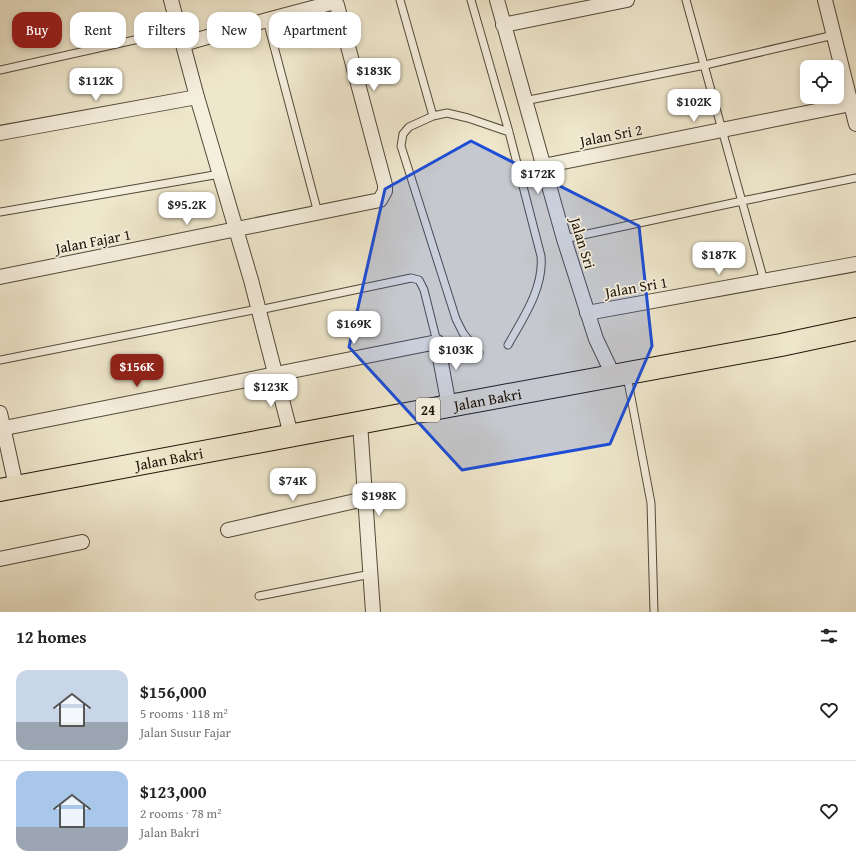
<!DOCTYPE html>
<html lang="en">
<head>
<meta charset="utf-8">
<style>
  :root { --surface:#fff; --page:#f2f2f2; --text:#222; --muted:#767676; --line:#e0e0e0; --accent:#8f2418 }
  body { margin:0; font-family:"Gentium Book Plus",serif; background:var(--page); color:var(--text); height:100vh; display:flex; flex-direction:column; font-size:15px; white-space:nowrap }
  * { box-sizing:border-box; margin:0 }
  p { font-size:13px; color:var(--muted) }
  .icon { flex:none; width:22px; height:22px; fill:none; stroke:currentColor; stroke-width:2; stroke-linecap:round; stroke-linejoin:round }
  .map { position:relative; height:612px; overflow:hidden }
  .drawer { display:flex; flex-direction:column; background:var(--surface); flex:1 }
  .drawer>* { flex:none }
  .hud { position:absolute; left:12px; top:12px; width:400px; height:36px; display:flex; gap:8px }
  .controls { position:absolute; left:800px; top:60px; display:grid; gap:8px }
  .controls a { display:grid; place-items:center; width:44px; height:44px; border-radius:8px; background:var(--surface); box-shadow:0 2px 6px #0003; font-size:20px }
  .price { position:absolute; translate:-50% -34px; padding:0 9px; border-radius:8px; background:#fff; color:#222; font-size:13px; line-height:26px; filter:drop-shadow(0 1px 2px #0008) }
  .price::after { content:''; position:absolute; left:50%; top:24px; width:12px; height:9px; margin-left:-6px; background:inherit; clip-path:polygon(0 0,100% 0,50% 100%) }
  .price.current { background:var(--accent); color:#fff }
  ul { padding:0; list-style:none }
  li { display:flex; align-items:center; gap:12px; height:100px; padding:0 16px }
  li+li { border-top:1px solid var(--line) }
  li span { display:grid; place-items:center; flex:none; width:112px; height:80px; border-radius:12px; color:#555 }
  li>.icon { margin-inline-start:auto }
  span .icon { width:48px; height:48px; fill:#fffc; stroke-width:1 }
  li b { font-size:17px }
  h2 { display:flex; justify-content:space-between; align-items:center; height:48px; padding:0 16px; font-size:17px }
  .chip { padding:0 14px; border-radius:12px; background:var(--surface); box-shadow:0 2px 6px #0003; font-size:14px; line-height:36px }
  .chip.current { background:var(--accent); color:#fff }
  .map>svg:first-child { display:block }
</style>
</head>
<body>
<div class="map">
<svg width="856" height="612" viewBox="0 0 856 612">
  <rect width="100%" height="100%" fill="#efe7cc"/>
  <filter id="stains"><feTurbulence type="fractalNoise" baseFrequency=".005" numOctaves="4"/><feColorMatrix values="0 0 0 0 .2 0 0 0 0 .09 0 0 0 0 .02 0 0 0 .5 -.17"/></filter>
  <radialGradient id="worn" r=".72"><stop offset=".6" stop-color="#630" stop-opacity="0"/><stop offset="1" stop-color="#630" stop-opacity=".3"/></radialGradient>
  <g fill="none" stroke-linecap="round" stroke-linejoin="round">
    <defs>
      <path id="service" d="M 400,0 L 433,116
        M 471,0 L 509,132 L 541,256 C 544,288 523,318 508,345
        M 686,0 L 764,281
        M 267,20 L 318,213
        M 0,70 L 179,30
        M 524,101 L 705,65 L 834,35
        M 0,212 L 220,174
        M 564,239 L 742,201 L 856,178
        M 259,310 L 411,278 L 419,280 L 424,290 L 437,342
        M 479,353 L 463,333 L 456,319 L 401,146 L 403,134 L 409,127 L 433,116 L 447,113 L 468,118 L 509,132
        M 0,360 L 258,309
        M 627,376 L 651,503 L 654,612
        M 259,596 L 371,574"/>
      <path id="minor" d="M 171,0 L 197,97 L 251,280 L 291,435
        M 497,0 L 564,239 L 596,339 L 614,377
        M 825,0 L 856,124
        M 503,25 L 627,0
        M 0,133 L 197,97
        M 543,166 L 851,104
        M 0,277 L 380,200 L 385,191 L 385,185 L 337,5 L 335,2 L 267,20 L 183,44
        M 587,313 L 856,264
        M 0,413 L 16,486
        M 360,423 L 373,612
        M 0,429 L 437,342 L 449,406
        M 228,530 L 364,499
        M 0,559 L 82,542"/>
      <g id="primary">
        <path id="s1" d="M 0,490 L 449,406 L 781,345 L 856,329"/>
      </g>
    </defs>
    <!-- service casing -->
    <use href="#service" stroke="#534939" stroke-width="9"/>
    <!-- minor casing -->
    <use href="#minor" stroke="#534939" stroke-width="16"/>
    <!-- primary casing -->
    <use href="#primary" stroke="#1f1408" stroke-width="24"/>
    <!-- service -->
    <use href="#service" stroke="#f5efde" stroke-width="7"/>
    <!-- minor -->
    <use href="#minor" stroke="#f5efde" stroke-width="14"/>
    <!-- primary -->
    <use href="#primary" stroke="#efe7cc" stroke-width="22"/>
  </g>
  <!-- marked area -->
  <path fill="#1d4ed8" fill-opacity="0.2" stroke="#1d4ed8" stroke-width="3" stroke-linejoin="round" d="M 471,141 L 639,226 L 652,346 L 610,444 L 462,470 L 349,347 L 385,189 Z"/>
  <g text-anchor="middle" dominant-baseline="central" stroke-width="3.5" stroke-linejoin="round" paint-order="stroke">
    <!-- shield labels -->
    <rect fill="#f5efde" stroke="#5f5648" stroke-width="1" x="416" y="398" width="24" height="24" rx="3"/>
    <g font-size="14" font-weight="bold" fill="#1f1408">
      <text x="428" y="410">24</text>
    </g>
    <!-- street labels -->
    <g font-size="15" fill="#1f1408" stroke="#f5efde">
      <text transform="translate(611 135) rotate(-11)">Jalan Sri 2</text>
      <text transform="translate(93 241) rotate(-11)">Jalan Fajar 1</text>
      <text transform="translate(583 243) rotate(73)">Jalan Sri</text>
      <text transform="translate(636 287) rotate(-10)">Jalan Sri 1</text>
      <text stroke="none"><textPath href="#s1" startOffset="496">Jalan Bakri</textPath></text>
      <text stroke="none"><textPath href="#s1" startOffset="172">Jalan Bakri</textPath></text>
    </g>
  </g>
  <rect width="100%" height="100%" filter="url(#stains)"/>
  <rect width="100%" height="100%" fill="url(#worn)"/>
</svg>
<div class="controls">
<a><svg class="icon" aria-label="locate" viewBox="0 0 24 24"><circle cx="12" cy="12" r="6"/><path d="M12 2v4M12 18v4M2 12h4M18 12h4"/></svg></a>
</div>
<b class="price" style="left:374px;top:92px">$183K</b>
<b class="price" style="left:96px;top:102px">$112K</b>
<b class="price" style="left:694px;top:123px">$102K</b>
<b class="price" style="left:538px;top:195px">$172K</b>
<b class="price" style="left:187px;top:226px">$95.2K</b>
<b class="price" style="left:719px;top:276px">$187K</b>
<b class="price" style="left:354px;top:345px">$169K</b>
<b class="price" style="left:456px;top:371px">$103K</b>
<b class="price current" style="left:137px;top:388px">$156K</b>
<b class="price" style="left:271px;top:408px">$123K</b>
<b class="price" style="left:293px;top:502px">$74K</b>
<b class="price" style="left:379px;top:517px">$198K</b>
<div class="hud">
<a class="chip current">Buy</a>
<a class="chip">Rent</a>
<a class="chip">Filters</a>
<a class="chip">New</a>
<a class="chip">Apartment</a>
</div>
</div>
<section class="drawer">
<h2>12 homes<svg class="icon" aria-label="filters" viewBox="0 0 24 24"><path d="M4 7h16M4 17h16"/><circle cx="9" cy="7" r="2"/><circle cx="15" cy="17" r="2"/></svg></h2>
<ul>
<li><span style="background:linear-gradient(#c9d6e8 65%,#9aa5b1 0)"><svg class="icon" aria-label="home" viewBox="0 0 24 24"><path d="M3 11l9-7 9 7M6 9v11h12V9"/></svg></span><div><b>$156,000</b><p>5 rooms · 118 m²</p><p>Jalan Susur Fajar</p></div><svg class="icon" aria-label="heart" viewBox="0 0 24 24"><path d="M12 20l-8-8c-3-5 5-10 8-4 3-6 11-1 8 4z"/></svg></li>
<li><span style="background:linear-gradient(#a9c7e8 70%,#9aa5b1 0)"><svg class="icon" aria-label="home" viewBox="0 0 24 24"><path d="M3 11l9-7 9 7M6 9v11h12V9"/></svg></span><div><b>$123,000</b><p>2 rooms · 78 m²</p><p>Jalan Bakri</p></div><svg class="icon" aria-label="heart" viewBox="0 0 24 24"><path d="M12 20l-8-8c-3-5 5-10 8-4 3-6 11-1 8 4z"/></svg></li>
</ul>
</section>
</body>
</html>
